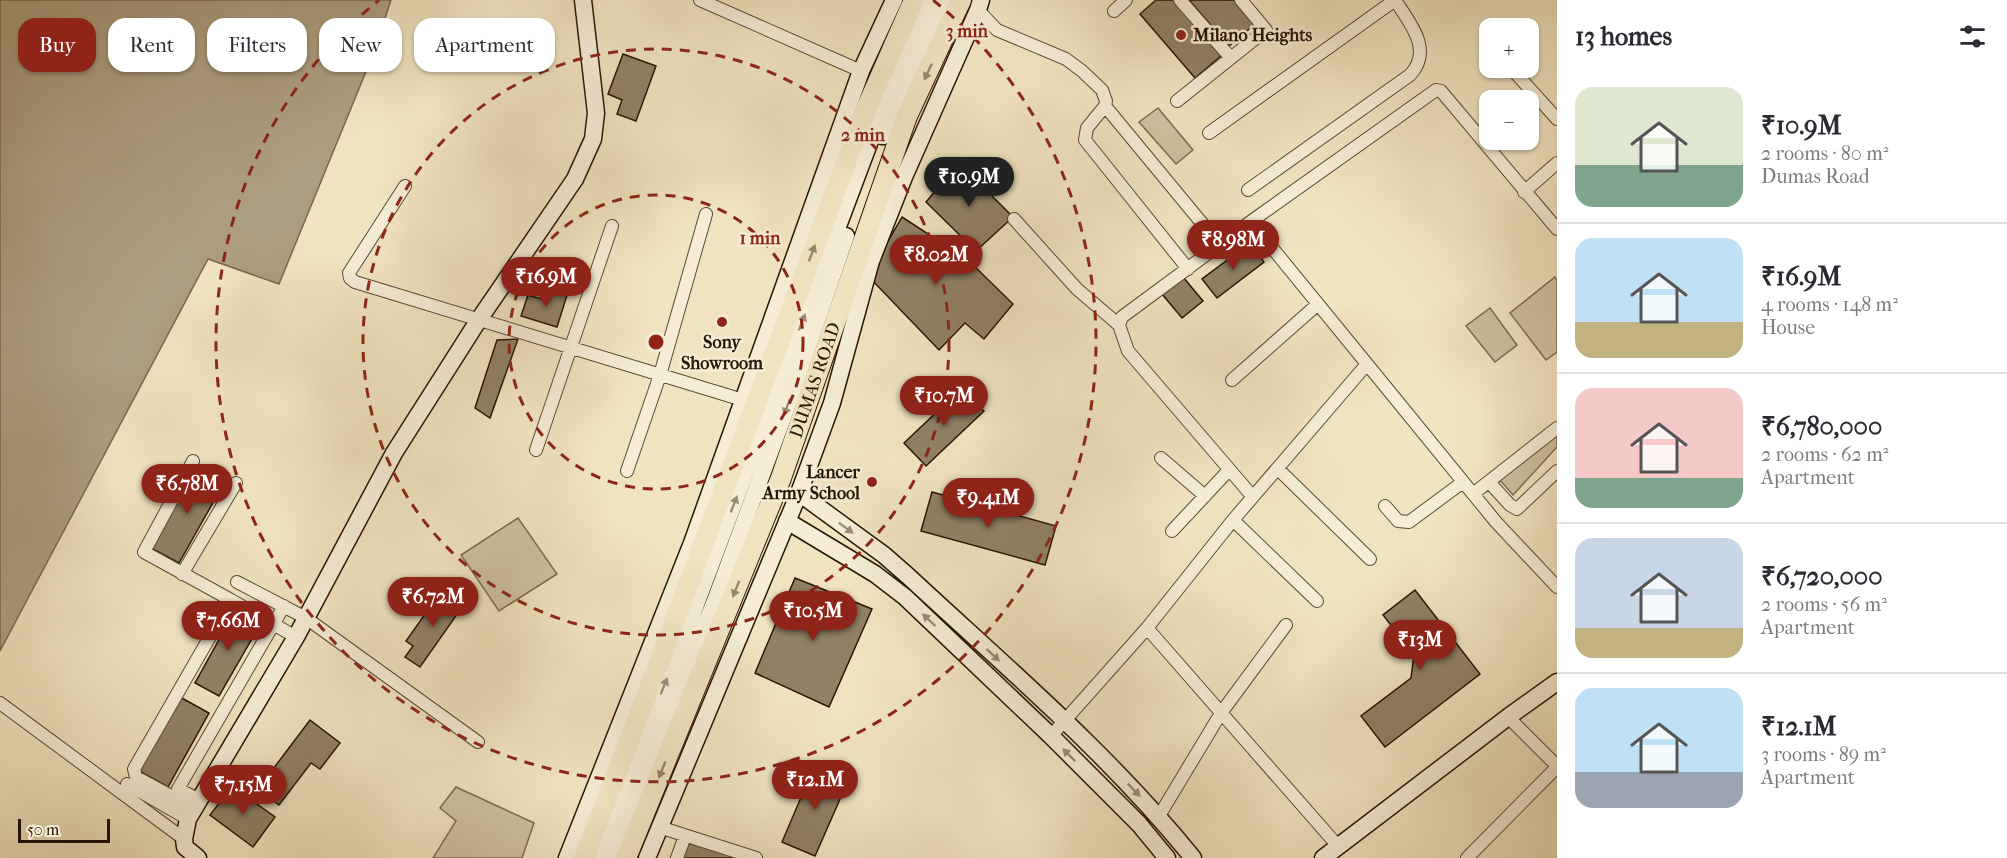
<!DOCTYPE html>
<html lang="en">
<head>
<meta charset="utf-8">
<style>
  :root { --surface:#fff; --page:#f7f7f7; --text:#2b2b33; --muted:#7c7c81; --line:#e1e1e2; --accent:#8f2418 }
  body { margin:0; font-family:"IM FELL French Canon",serif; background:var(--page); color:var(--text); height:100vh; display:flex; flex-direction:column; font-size:22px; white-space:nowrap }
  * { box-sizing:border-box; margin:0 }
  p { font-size:20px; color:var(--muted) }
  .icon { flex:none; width:33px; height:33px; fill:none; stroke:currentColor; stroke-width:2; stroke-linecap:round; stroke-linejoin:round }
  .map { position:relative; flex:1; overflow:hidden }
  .panel { display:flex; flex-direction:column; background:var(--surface); width:450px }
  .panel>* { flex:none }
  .top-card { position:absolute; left:18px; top:18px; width:570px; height:54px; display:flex; gap:12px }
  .controls { position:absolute; left:1479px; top:18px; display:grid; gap:12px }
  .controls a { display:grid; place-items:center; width:60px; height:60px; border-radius:12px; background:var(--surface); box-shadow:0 2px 4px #0004; font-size:30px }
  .scale { position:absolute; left:18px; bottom:15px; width:92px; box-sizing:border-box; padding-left:6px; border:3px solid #291503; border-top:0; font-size:16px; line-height:21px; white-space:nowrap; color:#291503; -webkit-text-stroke:4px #f5edd6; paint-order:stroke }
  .price { position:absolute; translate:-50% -51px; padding:0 14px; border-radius:21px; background:var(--accent); color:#fff; font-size:20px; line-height:39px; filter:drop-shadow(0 2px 3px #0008) }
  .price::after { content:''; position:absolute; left:50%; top:36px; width:18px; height:14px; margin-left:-9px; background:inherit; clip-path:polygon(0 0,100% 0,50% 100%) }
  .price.selected { background:#222; color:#fff }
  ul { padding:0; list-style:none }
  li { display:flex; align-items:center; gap:18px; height:150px; padding:0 18px }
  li+li { border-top:2px solid var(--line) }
  li span { display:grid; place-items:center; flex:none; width:168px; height:120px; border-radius:18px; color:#555 }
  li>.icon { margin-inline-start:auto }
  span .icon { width:72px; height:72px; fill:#fffc; stroke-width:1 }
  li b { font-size:26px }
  h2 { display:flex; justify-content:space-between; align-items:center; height:72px; padding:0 18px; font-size:26px }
  .pill { padding:0 21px; border-radius:18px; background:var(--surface); box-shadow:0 2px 4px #0004; font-size:21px; line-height:54px }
  .pill.selected { background:var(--accent); color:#fff }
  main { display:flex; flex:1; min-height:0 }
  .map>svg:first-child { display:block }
</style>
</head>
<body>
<main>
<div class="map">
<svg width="1557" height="858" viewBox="0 0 1557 858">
  <rect width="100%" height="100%" fill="#f0e4c0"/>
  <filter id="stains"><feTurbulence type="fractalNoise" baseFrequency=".00333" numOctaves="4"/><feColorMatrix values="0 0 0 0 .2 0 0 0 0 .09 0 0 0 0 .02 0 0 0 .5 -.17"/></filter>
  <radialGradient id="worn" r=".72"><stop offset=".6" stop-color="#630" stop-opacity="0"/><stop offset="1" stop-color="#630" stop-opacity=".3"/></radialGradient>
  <!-- green -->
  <path fill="#cec1a0" stroke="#7c6b52" stroke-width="1.5" d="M 1158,108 L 1193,150 L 1176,164 L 1139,122 Z
    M 1555,277 L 1557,281 L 1557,352 L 1546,360 L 1510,313 Z
    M 1490,308 L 1517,345 L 1495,362 L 1466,326 Z
    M 1557,424 L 1557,447 L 1513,495 L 1499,479 Z
    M 518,518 L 557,574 L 499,611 L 461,555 Z
    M 456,787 L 534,823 L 522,858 L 433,858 L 456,821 L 440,808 Z"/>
  <!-- water -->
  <path fill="#ac9e80" stroke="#78674e" stroke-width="1.5" d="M 0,0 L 391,0 L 374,52 L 279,284 L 208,259 L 0,651 Z"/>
  <!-- building -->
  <path fill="#908165" stroke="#291503" stroke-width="1.5" d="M 1156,0 L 1174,0 L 1221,56 L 1195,78 L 1140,14 Z
    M 1189,0 L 1235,0 L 1255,24 L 1229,46 Z
    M 623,54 L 656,66 L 636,121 L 617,114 L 622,100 L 608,94 Z
    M 959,163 L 1013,217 L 976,251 L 926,202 Z
    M 902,217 L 968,260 L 1013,304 L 984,339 L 965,323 L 939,350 L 868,276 Z
    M 1250,243 L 1264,262 L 1217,298 L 1202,279 Z
    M 1183,277 L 1203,301 L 1182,318 L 1162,294 Z
    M 553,288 L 568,292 L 557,327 L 521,316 L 528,295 L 548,301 Z
    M 518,339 L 490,418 L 475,408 L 497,340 Z
    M 962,388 L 984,411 L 926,466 L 904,443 Z
    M 195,466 L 224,483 L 179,563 L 149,547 Z
    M 932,492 L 1056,526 L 1045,565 L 921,531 Z
    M 795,578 L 872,609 L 829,707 L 755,673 Z
    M 1415,590 L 1480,674 L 1385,747 L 1361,716 L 1411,678 L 1414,655 L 1383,615 Z
    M 449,592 L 465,603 L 420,667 L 405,657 L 413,646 L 406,641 L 435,600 L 441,604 Z
    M 236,609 L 261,623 L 219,696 L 195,683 Z
    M 180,697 L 209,713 L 168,787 L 139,771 Z
    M 310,720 L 340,743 L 320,769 L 311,763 L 279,805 L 258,789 Z
    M 814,767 L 848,781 L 815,856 L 782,842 Z
    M 232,786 L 275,817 L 253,847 L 210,815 Z
    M 689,841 L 741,858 L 682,858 Z"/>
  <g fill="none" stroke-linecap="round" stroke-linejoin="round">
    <defs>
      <path id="street" d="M 700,0 L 861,71
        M 1180,0 L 1231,58
        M 978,10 L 997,30 L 1066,59 L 1082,71 L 1102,90 L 1106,101 L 1105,106 L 1087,128 L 1085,140 L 1188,269
        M 1114,11 L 1126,0
        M 1511,68 L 1557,119
        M 1177,101 L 1266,30 L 1241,0
        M 1105,106 L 1220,245
        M 1209,133 L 1395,0
        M 405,186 L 349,273 L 350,278 L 355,282 L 743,400
        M 1248,190 L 1410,75 C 1434,50 1409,22 1395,0
        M 1524,192 L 1557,163
        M 1014,219 L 1077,289 L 1119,325
        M 1367,364 L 1496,522 L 1557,587
        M 1232,380 L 1318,304
        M 536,450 L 612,226
        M 1161,458 L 1205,496
        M 193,461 L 144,552 L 231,600 L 134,769 L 136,777 L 195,809
        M 1278,469 L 1370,559
        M 627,471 L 660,375 L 706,214
        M 1489,482 L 1510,505 L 1517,509 L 1557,471
        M 1473,494 L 1557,428
        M 1253,497 L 1128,351 L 1119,325 L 1122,317 L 1253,220 L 1436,90 L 1441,91 L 1557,229
        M 1385,506 L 1398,521 L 1409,522 L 1463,482
        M 1233,520 L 1317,601
        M 1172,531 L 1229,470
        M 182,574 L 236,483
        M 237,582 L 306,618 L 478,742
        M 231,600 L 296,637
        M 1147,628 L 1337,845
        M 0,703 L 184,839
        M 1508,717 L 1557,766
        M 1051,736 L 1147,628 L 1233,520 L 1367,364 L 1251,222
        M 127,784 L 188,819
        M 200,800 L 178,789 L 284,606
        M 1159,816 L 1221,713 L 1286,625
        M 659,827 L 756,858
        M 677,858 L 685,836
        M 1467,858 L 1557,767"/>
      <path id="secondary" d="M 883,136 L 945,0
        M 799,493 L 884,555 L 908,576 C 1006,667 1109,754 1193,858
        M 787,521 L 875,574 L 905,597 L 1051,736 L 1139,824 L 1167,858
        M 198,858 L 185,847 L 184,839 L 188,819 L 296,637 L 394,453 L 478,321 L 575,179 L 593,139 L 596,113 L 583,0
        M 567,858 L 692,543 L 861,71 L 894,0
        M 596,858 L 686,631 L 882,109 L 932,0
        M 610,858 L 715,601 L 791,396 L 846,236
        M 647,858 L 799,493 L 832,403 L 871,261 L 904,177 L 978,10 L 981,0
        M 1323,858 L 1508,717 L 1557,682"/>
      <g id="primary">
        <path d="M 584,858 L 654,676 L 867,107 L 914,0"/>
        <path id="s1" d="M 626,858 L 781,478 L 907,116 L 961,0"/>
      </g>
    </defs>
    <!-- street casing -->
    <use href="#street" stroke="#5b4932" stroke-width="14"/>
    <!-- secondary casing -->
    <use href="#secondary" stroke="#291503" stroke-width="19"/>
    <!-- primary casing -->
    <use href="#primary" stroke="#291503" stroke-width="22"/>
    <!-- street -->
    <use href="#street" stroke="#f5edd6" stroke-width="12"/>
    <!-- secondary -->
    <use href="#secondary" stroke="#f5edd6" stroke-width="16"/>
    <!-- primary -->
    <use href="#primary" stroke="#f0e4c0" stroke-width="20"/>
  </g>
  <!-- one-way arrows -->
  <defs><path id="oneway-solid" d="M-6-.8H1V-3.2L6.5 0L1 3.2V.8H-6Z" transform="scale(1.5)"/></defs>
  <g fill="#96876b">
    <use href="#oneway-solid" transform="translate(928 72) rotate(115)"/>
    <use href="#oneway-solid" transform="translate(812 253) rotate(-70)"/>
    <use href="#oneway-solid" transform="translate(736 589) rotate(112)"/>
    <use href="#oneway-solid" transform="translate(662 770) rotate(112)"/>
  </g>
  <g fill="#998c77">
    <use href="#oneway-solid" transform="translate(802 322) rotate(-69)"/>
    <use href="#oneway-solid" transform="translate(787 407) rotate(110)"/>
    <use href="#oneway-solid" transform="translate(734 504) rotate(-69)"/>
    <use href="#oneway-solid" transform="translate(846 528) rotate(37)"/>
    <use href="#oneway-solid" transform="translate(929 620) rotate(-136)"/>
    <use href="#oneway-solid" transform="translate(993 655) rotate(43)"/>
    <use href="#oneway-solid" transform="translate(664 686) rotate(-68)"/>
    <use href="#oneway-solid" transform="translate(1069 755) rotate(-135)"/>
    <use href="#oneway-solid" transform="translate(1134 790) rotate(46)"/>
  </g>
  <!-- distance rings -->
  <g fill="none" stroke="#8f2418" stroke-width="3" stroke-dasharray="10 8">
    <circle cx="656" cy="342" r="147"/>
    <circle cx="656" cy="342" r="293"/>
    <path d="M933 0A440 440 0 1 1 379 0"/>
  </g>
  <!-- markers -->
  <g fill="#8f2418" stroke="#f5edd6" stroke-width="2">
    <circle cx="1181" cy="35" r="6"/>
    <circle cx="722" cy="322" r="6"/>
    <circle cx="872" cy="482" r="6"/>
  </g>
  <g text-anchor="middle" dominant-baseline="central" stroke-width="5" stroke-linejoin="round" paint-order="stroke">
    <!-- poi labels -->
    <g font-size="18" font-weight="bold" fill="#291503" stroke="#f5edd6" text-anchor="start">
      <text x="1193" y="35">Milano Heights</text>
      <text x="722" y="342" text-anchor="middle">Sony<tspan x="722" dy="21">Showroom</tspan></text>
      <text x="860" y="472" text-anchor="end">Lancer<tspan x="860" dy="21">Army School</tspan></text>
    </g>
    <!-- street labels -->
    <g font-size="18" fill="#291503" stroke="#f5edd6">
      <text stroke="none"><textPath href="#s1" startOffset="514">DUMAS ROAD</textPath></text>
    </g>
  </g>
  <circle cx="656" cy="342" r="9" fill="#8f2418" stroke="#f5edd6" stroke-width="3"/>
  <g font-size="18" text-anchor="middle" font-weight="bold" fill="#8f2418" stroke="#f5edd6" stroke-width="5" stroke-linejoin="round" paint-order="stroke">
    <text x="967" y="37">3 min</text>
    <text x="863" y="141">2 min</text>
    <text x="760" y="244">1 min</text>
  </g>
  <rect width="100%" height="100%" filter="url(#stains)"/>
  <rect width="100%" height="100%" fill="url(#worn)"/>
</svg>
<div class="controls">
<a>+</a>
<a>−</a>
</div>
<div class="scale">50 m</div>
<b class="price selected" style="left:969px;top:208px">₹10.9M</b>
<b class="price" style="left:1233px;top:271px">₹8.98M</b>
<b class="price" style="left:936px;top:286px">₹8.02M</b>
<b class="price" style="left:546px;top:308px">₹16.9M</b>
<b class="price" style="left:944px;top:427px">₹10.7M</b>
<b class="price" style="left:187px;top:515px">₹6.78M</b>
<b class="price" style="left:988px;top:529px">₹9.41M</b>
<b class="price" style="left:433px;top:628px">₹6.72M</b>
<b class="price" style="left:813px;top:642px">₹10.5M</b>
<b class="price" style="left:228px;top:652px">₹7.66M</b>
<b class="price" style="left:1420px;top:671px">₹13M</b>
<b class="price" style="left:815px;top:811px">₹12.1M</b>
<b class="price" style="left:243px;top:816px">₹7.15M</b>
<div class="top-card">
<a class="pill selected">Buy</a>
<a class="pill">Rent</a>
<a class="pill">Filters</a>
<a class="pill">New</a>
<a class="pill">Apartment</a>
</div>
</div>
<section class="panel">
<h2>13 homes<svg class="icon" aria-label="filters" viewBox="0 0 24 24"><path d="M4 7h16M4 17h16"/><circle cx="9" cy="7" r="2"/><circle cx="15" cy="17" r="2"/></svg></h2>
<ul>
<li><span style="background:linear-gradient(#dfe7d0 65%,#7fa58c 0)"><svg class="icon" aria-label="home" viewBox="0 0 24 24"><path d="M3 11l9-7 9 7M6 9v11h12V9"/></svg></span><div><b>₹10.9M</b><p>2 rooms · 80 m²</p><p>Dumas Road</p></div></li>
<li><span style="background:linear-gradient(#bfe0f5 70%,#c2b280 0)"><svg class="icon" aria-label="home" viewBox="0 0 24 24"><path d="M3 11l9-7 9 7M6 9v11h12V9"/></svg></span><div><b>₹16.9M</b><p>4 rooms · 148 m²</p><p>House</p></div></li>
<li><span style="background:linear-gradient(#f6c9c9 75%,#7fa58c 0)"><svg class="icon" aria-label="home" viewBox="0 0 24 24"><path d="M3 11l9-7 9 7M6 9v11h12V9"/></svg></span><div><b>₹6,780,000</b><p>2 rooms · 62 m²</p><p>Apartment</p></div></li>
<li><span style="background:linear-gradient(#c9d6e8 75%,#c2b280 0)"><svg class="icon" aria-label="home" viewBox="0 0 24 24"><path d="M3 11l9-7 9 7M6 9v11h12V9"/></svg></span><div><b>₹6,720,000</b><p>2 rooms · 56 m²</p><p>Apartment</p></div></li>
<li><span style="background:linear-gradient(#bfe0f5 70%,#9aa5b1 0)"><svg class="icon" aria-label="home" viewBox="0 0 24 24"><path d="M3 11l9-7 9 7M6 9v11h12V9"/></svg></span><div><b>₹12.1M</b><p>3 rooms · 89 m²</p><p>Apartment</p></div></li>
</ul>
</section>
</main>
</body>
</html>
